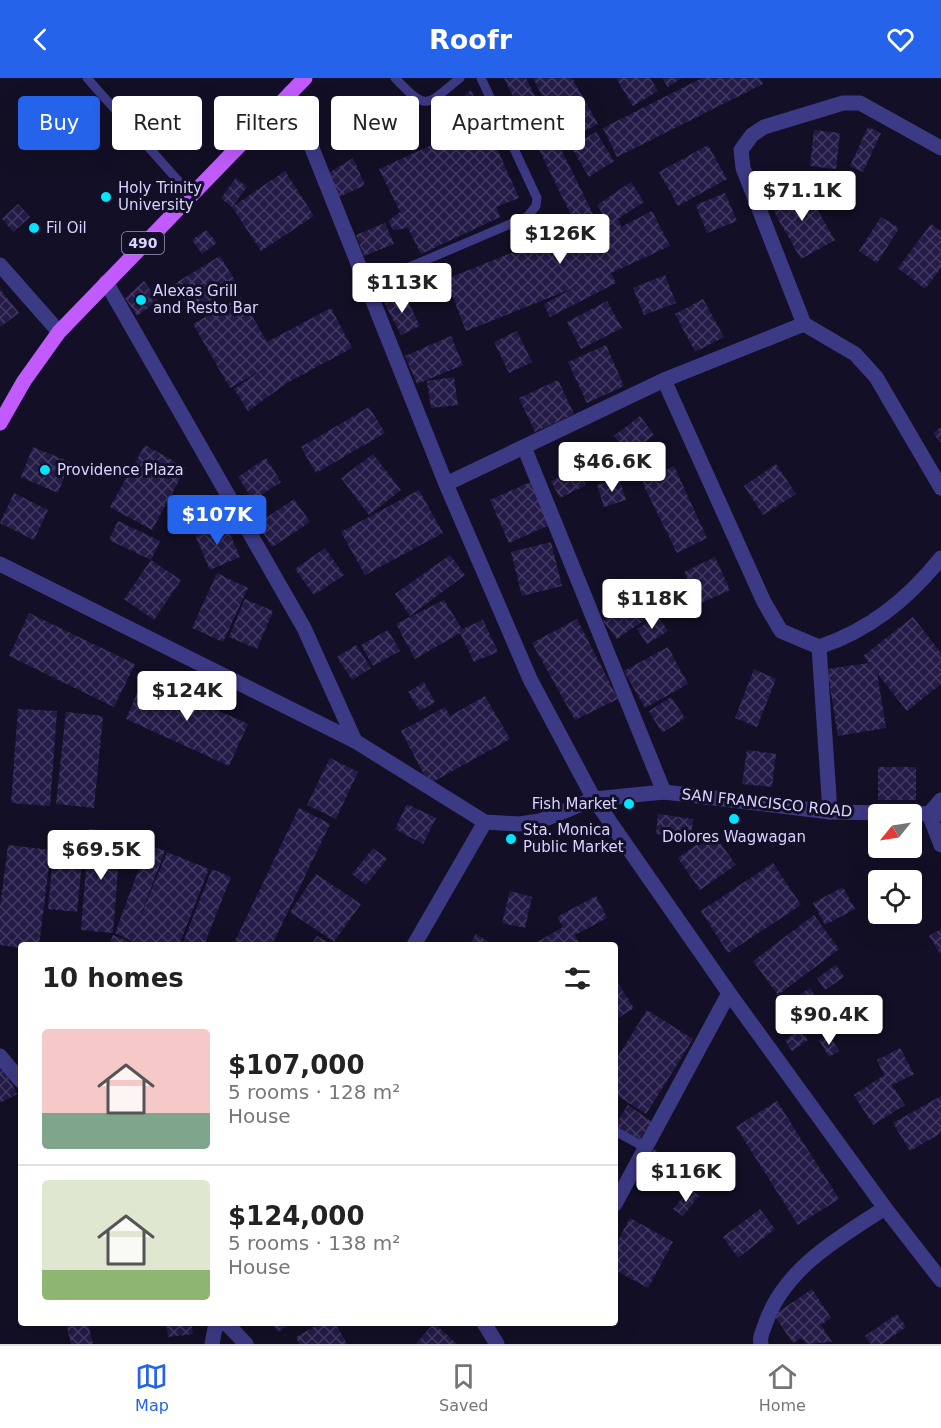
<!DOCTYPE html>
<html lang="en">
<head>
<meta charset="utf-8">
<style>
  :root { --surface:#fff; --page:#f6f6f6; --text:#222; --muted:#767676; --line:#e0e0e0; --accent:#2563eb }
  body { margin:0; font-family:"DejaVu Sans",sans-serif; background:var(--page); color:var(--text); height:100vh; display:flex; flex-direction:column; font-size:22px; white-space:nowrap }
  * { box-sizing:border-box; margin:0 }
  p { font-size:20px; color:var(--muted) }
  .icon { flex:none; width:33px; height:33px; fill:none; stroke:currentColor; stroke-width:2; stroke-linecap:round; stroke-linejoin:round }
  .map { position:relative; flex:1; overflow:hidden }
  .details { position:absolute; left:18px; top:864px; width:600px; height:384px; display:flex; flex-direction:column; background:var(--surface); border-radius:6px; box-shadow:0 6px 24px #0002 }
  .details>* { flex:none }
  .banner { position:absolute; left:18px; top:18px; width:600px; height:54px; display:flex; gap:12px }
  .needle { width:39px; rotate:240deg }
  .controls { position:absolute; left:868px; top:726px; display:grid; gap:12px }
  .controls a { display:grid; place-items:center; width:54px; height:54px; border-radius:6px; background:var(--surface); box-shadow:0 6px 24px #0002; font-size:30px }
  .price { position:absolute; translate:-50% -51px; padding:0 14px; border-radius:6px; background:#fff; color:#222; font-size:20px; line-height:39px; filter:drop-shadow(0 2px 3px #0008) }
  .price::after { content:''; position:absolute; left:50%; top:36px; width:18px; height:14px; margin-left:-9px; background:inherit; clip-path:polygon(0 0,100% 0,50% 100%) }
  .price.on { background:var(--accent); color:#fff }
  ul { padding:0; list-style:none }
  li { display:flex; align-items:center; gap:18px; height:150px; padding:0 24px }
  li+li { border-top:2px solid var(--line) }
  li span { display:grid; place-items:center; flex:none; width:168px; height:120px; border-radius:6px; color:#555 }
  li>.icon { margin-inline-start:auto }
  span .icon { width:72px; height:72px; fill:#fffc; stroke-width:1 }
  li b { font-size:26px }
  h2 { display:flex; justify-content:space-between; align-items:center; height:72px; padding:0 24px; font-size:26px }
  .chip { padding:0 21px; border-radius:6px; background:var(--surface); box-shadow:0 6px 24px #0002; font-size:21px; line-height:54px }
  .chip.on { background:var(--accent); color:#fff }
  header { display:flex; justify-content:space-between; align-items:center; height:78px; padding:0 24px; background:var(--accent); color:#fff; font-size:27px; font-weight:600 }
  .dock { display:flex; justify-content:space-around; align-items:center; height:84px; border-top:2px solid var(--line); background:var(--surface); font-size:16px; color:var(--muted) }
  .dock a { display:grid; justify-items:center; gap:3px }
  .dock .on { color:var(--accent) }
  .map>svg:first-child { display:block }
</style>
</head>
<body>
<header><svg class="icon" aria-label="back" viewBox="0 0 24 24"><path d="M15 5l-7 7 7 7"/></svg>Roofr<svg class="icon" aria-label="heart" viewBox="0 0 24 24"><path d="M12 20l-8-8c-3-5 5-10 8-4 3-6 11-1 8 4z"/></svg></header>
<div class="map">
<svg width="941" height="1266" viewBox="0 0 941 1266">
  <defs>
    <pattern id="building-cross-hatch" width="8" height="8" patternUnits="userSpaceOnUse" patternTransform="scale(1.5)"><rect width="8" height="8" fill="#241b47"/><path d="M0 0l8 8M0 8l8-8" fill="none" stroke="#433b63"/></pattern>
  </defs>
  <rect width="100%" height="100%" fill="#130f26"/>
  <!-- building -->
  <path fill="url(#building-cross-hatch)" d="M 504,0 L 526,0 L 593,136 L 575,145 Z
    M 533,0 L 572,0 L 598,46 L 566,63 Z
    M 616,0 L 650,0 L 658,13 L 633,28 Z
    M 662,0 L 682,0 L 668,9 Z
    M 702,0 L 760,0 L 763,6 L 617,79 L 603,50 Z
    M 471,12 L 519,120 L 496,129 L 500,139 L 421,176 L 408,150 L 393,152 L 388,143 L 400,134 L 379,91 L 458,55 L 449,31 Z
    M 868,49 L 881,55 L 863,94 L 850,88 Z
    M 814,52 L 840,55 L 836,91 L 810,88 Z
    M 596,54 L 614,83 L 589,99 L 571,69 Z
    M 708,67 L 727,101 L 678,128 L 659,94 Z
    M 353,80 L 365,107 L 337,120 L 324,98 Z
    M 285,93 L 314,138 L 261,173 L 232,129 Z
    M 236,100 L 247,109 L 232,129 L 221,120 Z
    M 631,104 L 644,124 L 618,141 L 621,149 L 652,133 L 670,168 L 611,195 L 616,205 L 550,239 L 544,226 L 576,209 L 466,253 L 446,201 L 604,138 L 597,127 Z
    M 802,106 L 835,162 L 801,181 L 769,125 Z
    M 725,115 L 737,143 L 707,155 L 696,127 Z
    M 18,126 L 30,139 L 13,154 L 2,141 Z
    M 881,139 L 899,150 L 877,185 L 859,173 Z
    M 385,145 L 394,166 L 364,178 L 356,157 Z
    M 931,146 L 941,153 L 941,190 L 925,211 L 898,190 Z
    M 206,152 L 217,165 L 202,176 L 192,162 Z
    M 220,178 L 237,206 L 191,234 L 174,206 Z
    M 665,197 L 676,225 L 644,237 L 633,210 Z
    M 144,203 L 158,223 L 137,238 L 125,220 Z
    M 0,211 L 19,235 L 0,249 Z
    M 403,214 L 420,248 L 401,257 L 384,224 Z
    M 241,219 L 267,264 L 331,230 L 352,270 L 287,305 L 248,333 L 234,311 L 264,291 L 230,310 L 193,246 Z
    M 703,221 L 724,259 L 695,274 L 675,236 Z
    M 607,223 L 622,250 L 581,271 L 567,244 Z
    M 517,253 L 532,284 L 509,295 L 494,264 Z
    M 451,258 L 463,287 L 417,306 L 405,278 Z
    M 606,267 L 624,308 L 587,325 L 568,284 Z
    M 454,299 L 458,327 L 431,330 L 427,303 Z
    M 558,302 L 574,336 L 535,354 L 519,320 Z
    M 369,329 L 385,355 L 316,395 L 301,369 Z
    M 640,338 L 654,357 L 628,377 L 614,358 Z
    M 941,349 L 941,365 L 933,355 Z
    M 145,367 L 186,390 L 152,452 L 110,429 Z
    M 33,369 L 70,384 L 58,415 L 21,399 Z
    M 373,376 L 401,412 L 369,437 L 341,400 Z
    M 266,380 L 281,404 L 253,422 L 238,399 Z
    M 776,386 L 796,416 L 763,437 L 744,408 Z
    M 674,388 L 707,460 L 677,475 L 642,404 Z
    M 578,390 L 586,407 L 560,420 L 551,403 Z
    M 619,400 L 626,422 L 604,429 L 597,407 Z
    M 530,404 L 549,447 L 509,465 L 490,422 Z
    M 419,412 L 443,455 L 365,497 L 341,454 Z
    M 14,415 L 48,432 L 34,462 L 0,445 Z
    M 294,421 L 310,444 L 272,469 L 257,446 Z
    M 118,443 L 160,463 L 151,482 L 109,462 Z
    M 225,445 L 240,479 L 210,492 L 195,457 Z
    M 551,464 L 562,508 L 522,518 L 511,474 Z
    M 325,470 L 344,497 L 314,517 L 295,491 Z
    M 450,477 L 465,497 L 410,538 L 395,516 Z
    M 715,479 L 730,512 L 699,526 L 684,494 Z
    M 151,482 L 181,502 L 154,542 L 124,521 Z
    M 217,495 L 248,510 L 223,564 L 192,550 Z
    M 631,508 L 649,539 L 617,561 L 603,543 L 622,530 L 616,514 Z
    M 245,521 L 273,533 L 257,571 L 229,559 Z
    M 444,522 L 462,551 L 483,542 L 498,574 L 474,584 L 460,555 L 415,581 L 396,546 Z
    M 29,535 L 135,586 L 114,629 L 9,578 Z
    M 658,538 L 668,553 L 647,566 L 637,551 Z
    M 913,539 L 941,575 L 941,606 L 907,633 L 877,595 L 886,650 L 838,658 L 827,591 L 869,585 L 863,578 Z
    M 577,541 L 618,621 L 575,642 L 532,565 Z
    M 388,552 L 400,573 L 373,588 L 361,567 Z
    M 356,567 L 371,590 L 352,602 L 337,579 Z
    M 668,569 L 688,606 L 645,630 L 624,593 Z
    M 754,591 L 776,601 L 757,649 L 735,640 Z
    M 144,599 L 248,646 L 229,688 L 126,641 Z
    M 424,604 L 435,624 L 420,633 L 408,614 Z
    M 485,618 L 510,661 L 429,706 L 401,653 L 445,629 L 450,638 Z
    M 671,619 L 685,640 L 662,655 L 649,633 Z
    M 18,631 L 57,633 L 50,728 L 11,725 Z
    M 66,634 L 103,638 L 94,730 L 56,726 Z
    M 747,672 L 776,676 L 772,709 L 742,706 Z
    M 330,680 L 358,694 L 336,741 L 307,727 Z
    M 878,689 L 916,689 L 916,722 L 878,722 Z
    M 407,726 L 436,740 L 423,766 L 395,751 Z
    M 299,730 L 330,746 L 272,867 L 233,867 Z
    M 658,736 L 693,741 L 691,760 L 656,756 Z
    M 89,751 L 121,753 L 113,855 L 81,852 Z
    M 713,755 L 736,787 L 700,812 L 678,780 Z
    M 8,767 L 51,772 L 39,867 L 21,867 L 21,870 L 0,867 L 0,829 Z
    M 148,767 L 165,773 L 135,852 L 167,774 L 209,791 L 179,867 L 141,867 L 115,855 Z
    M 373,770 L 387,781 L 366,807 L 352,796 Z
    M 53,781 L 82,784 L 77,834 L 48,831 Z
    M 773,785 L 801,827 L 728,875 L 701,833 Z
    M 212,791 L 231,799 L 204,867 L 182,867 Z
    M 316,796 L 361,826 L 334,864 L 290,834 Z
    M 843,809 L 855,831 L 825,847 L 813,825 Z
    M 510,813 L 532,819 L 525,850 L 502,845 Z
    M 596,818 L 607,840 L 575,857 L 580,867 L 532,867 L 563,849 L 557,839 Z
    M 814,837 L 839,871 L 778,917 L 753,883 Z
    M 941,851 L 941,877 L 929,858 Z
    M 476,856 L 494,867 L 469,867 Z
    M 113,857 L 138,867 L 109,867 Z
    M 317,858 L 332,867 L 311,867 Z
    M 836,887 L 844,899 L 825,912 L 817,900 Z
    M 615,901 L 634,930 L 615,942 Z
    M 810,910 L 826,936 L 800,952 L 808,962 L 792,973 L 785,962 L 792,957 L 776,932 Z
    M 647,932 L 693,961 L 646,1036 L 615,1016 L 615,983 Z
    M 829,957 L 839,973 L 829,979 L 819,962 Z
    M 900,970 L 914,996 L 892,1007 L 905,1027 L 873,1047 L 854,1017 L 884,997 L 877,982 Z
    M 0,983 L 17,1016 L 0,1025 Z
    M 941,1018 L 941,1055 L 910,1073 L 893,1045 Z
    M 777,1023 L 839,1121 L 798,1147 L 736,1049 Z
    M 628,1027 L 655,1046 L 641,1066 L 615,1047 Z
    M 654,1071 L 664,1078 L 648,1105 L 638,1098 Z
    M 690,1111 L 699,1118 L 683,1138 L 673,1131 Z
    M 760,1131 L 775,1151 L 738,1180 L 723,1159 Z
    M 630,1140 L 673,1164 L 648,1210 L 615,1192 L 615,1168 Z
    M 812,1211 L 831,1240 L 821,1247 L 832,1264 L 806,1266 L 802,1260 L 793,1265 L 774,1237 Z
    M 897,1236 L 906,1249 L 882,1266 L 871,1266 L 865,1258 Z
    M 66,1245 L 88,1245 L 93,1266 L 71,1266 Z
    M 166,1245 L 191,1245 L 193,1256 L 168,1259 Z
    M 272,1245 L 292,1245 L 278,1254 Z
    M 321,1245 L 335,1245 L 347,1266 L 299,1266 L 296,1259 Z
    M 434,1245 L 457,1266 L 416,1266 Z"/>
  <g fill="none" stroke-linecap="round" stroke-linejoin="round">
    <!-- service -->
    <path stroke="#3d3a85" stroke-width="9" d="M 87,0 L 190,116
      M 395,0 C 428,34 425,28 460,0
      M 367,207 L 527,139 L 536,128 L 537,120 L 481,0
      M 615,1053 L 646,1070"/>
    <!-- minor -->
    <path stroke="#3d3a85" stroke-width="15" d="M 290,15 L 446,406 L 530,601 L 594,721 L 729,915 L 885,1130 L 941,1202
      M 941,70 L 860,25 L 843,25 L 764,49 L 752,57 L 741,72 L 743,90 L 804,246 L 855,276 L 876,299 L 941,410
      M 0,187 L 59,254
      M 106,204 L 304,550 L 355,663
      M 664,302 L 764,524 L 781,553 L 819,569 C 870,552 908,521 941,480
      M 524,369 L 664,714
      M 446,406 L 664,302 L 804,246
      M 819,569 L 830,734
      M 941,722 L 929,736 L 941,767
      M 414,867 L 485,744
      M 0,978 L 21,1003
      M 615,1126 L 729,915
      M 226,1245 L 246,1266
      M 484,1245 L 497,1266
      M 212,1266 L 216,1245
      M 761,1266 C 759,1259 764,1251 766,1244 C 785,1190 840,1159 885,1130"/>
    <!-- tertiary -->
    <path stroke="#3d3a85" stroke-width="15" d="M 0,486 L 355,663 L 485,744 L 519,746 L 540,743 L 594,721 L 664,714 L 830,734 L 941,736"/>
    <!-- primary -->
    <path stroke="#c25bff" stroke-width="15" d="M 0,345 L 24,303 L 59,254 L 305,0"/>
  </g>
  <!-- markers -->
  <g fill="#00e5ff" stroke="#130f26" stroke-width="2">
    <circle cx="106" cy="119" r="6"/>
    <circle cx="34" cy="150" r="6"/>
    <circle cx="141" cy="222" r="6"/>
    <circle cx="45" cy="392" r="6"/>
    <circle cx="629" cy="726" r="6"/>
    <circle cx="734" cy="741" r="6"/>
    <circle cx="511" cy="761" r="6"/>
  </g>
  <g text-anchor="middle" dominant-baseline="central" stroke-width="6" stroke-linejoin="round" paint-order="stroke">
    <!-- shield labels -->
    <rect fill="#130f26" stroke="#9e99be" stroke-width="1.5" x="122" y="154" width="42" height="22" rx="4.5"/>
    <g font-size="14" font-weight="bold" fill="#d9d4ff">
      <text x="143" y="165">490</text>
    </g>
    <!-- poi labels -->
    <g font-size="15" fill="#d9d4ff" stroke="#130f26" text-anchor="start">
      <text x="118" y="110">Holy Trinity<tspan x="118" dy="17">University</tspan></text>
      <text x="46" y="150">Fil Oil</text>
      <text x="153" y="213">Alexas Grill<tspan x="153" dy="17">and Resto Bar</tspan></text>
      <text x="57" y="392">Providence Plaza</text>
      <text x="617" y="726" text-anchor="end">Fish Market</text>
      <text x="523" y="752">Sta. Monica<tspan x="523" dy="17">Public Market</tspan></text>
      <text x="734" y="759" text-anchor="middle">Dolores Wagwagan</text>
    </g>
    <!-- street labels -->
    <g font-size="15" fill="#d9d4ff" stroke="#130f26">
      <text transform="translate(767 725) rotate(6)">SAN FRANCISCO ROAD</text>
    </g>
  </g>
</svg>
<div class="controls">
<a><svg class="needle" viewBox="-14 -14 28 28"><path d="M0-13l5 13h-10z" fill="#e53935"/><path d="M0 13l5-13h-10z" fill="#767676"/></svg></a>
<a><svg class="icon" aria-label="locate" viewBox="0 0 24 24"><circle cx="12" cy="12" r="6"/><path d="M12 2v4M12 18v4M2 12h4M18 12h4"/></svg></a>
</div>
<b class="price" style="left:802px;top:144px">$71.1K</b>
<b class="price" style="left:560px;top:187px">$126K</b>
<b class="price" style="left:402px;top:236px">$113K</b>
<b class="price" style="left:612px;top:415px">$46.6K</b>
<b class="price on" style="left:217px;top:468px">$107K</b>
<b class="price" style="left:652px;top:552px">$118K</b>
<b class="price" style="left:187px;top:644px">$124K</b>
<b class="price" style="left:101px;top:803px">$69.5K</b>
<b class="price" style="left:829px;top:968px">$90.4K</b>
<b class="price" style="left:686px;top:1125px">$116K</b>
<div class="banner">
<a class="chip on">Buy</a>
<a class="chip">Rent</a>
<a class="chip">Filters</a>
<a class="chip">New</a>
<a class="chip">Apartment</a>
</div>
<section class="details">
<h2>10 homes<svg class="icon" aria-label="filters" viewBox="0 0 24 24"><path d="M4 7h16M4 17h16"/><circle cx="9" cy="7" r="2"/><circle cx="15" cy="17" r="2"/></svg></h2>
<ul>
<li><span style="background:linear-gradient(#f6c9c9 70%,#7fa58c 0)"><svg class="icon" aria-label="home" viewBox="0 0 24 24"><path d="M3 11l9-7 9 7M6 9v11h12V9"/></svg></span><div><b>$107,000</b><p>5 rooms · 128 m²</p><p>House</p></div></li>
<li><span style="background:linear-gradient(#dfe7d0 75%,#8fb573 0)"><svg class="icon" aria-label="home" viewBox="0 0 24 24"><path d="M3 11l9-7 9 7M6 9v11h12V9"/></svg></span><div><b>$124,000</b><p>5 rooms · 138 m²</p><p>House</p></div></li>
</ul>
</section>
</div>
<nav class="dock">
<a class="on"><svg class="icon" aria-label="map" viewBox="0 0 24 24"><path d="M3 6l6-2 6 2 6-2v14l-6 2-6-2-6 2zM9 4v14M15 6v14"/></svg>Map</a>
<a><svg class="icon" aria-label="saved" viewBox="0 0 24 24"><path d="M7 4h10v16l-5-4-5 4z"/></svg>Saved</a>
<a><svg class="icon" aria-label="home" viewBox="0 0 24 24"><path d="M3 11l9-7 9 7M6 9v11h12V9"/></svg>Home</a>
</nav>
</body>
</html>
